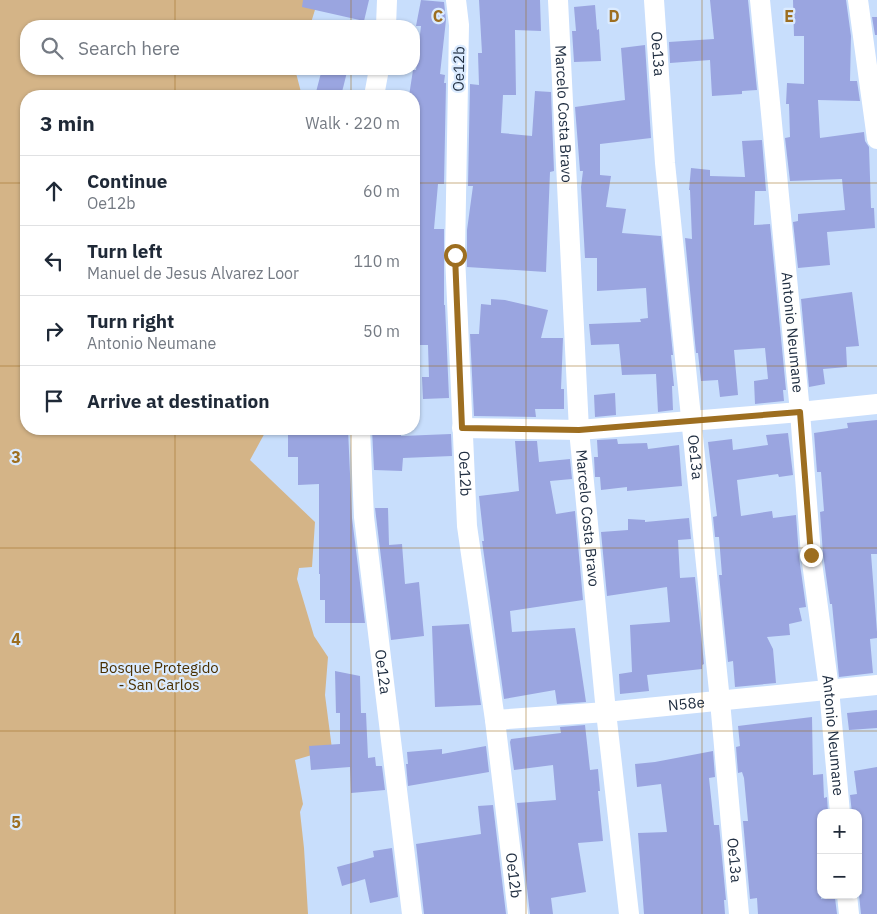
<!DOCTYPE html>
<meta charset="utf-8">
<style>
body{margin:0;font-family:"IBM Plex Sans",sans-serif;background:#f6f6f7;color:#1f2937}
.controls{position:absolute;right:15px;bottom:15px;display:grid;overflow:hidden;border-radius:10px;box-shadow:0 1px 4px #0004}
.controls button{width:45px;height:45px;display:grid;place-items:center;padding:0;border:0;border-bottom:1px solid #e0e1e3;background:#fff;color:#1f2937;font:25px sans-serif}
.stop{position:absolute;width:15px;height:15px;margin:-11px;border:4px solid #9d6e20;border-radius:50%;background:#fff}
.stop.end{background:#9d6e20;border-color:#fff;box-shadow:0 1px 5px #0008}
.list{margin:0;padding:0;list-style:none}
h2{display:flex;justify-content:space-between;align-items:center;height:65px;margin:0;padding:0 20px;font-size:21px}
h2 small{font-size:16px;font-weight:400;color:#747a83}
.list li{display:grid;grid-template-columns:32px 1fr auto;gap:15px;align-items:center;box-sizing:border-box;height:70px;padding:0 20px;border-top:1px solid #e0e1e3}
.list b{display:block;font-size:19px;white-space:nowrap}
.list p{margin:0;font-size:16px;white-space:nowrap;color:#747a83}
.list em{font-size:16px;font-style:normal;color:#747a83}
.icon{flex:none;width:28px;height:28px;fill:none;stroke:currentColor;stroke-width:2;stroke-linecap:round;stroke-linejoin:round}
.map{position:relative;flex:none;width:877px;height:914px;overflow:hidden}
.search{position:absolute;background:#fff;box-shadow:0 1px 4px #0004;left:20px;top:20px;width:400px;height:55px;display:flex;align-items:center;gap:12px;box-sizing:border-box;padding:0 18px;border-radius:20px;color:#747a83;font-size:19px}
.panel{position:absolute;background:#fff;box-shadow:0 1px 4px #0004;left:20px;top:90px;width:400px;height:345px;border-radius:20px}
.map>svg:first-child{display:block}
.green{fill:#d4b487}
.building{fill:#9aa5e0}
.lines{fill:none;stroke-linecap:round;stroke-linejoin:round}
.minor{stroke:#fff;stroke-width:20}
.route{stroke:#9d6e20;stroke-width:6}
.grid{fill:none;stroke:#9d6e20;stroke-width:1;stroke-opacity:0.55}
.labels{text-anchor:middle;stroke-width:4.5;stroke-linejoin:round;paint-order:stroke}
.street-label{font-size:15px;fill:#212f42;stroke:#dbebff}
.park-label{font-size:15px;fill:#492f00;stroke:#dbebff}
.grid-label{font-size:16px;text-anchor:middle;font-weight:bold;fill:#9d6e20;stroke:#dbebff;stroke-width:4.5;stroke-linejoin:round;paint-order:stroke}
</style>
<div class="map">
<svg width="877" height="914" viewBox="0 0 877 914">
<rect width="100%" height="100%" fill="#c8defc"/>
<path class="green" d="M0,0H318L310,26H26V69H297L296,73L302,96H26V429H267L250,460L315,522L312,567L299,568L297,579L314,636L328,657L325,695L332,749L295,760L303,804L300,812L304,848L308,914H0Z"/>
<path class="building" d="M303,0H369L364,21L302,7Z
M421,0L444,2L446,20L440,74L445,75L444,83H446L444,184H438L434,229H444V305H445L449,398L423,399L422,377H429L428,345H414V305H416L417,266H414V96H409L413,70H416L421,26H416Z
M479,0H540L541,31L515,30L516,95H503L501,133L532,136L535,91L551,92L554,171L550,172L546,272L467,267V230L473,186H468L470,84L479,85L478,53H482Z
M710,0H748L757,90L742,91V94L712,96L710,60L670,63L669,42L714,39Z
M793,0H846L851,36L850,81H857L860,101L818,100L820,138L864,132L865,141L869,147L871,208H874L875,228L827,232L830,265L798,268L793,222L798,221V214L845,210L842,179L790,181L785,138L790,137L789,104H786L787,83L804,84V36H794Z
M595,5L597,30L599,29L601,61L574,62L572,31H576L574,7Z
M872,17H877V35H875Z
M645,45L651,138L600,144V175L611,176L606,207L626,209L622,233L661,236L673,355H671L674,386H672L673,410L658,412L656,374L622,375L619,344L591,345L589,324L641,322L640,319L648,318L646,288L597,291V258H585L581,187L583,171H580L575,107L625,100L621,48Z
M322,69H335L347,72L341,96H315Z
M762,140L766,191H755L754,225L770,224L786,390H783L784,401L755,404L754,381L768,379L765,348L734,350L738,395L720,397L718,380L701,381L698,353H696L685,238L692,239L690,190H689L691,168L710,170V176L745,177L742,141Z
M852,292L859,346L846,347L847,367L823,369L825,384L809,387L801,299Z
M491,299L505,300L548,310L541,338H563L561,389H564V409H535L536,417L474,416L470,334H479L481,304L491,305Z
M615,393L616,415L595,417L594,395Z
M877,420V554H871L877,632V638L870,639L873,673L839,677L832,604H830L823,554L820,512L824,511L821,472H817L814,433L848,428L847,423Z
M288,429H348L352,518L365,623H325V600H320V574H319V484L298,485V457H288Z
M372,429H401V436L451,434L452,456L403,458L402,471L374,470Z
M788,433L793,475L779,477L778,474L737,480L741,516L772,511L773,518L796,515L799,557L806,607L799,608L802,621L789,624L790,635L767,637L773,649L776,683L735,687L733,661L728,662L719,575H722L719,537H715L713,517L717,516L708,442L732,439L733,450L768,445L766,435Z
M617,439L618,444L647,443L648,449L679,445L682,486L627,491V487L601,490L600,477H595L594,457H598L597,440Z
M515,441H537L539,462L570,459L572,479L550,481L556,514L575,511L583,600L510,611L512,632L575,628L586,702L557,704L555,690L504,699L482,541H484L479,496L519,491Z
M375,508H388L389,545L402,544L405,584L419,582L424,636L391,640Z
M689,518L691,539L678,540L680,578L695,577L704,664L702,665V669L647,675L649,691L620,694L619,674L632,672L630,625L670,622L667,587L607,596L601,532L628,530V519L645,520V522Z
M469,624L481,705L435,707L432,626Z
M335,671L360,676L361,713H366L368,758L375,757L376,766H382L385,790L351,793L350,767L311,770L309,746L340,744V713H336Z
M877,710V728L849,730L847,713Z
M812,717L813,775L823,774L824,798L827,797L828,813H821V899L835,898L837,914H758L757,898L750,899L743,821H748L744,778L742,772L738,773L736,747L740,746L738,726Z
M585,725L590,770L598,769L600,791H598L603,841L578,843L586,892L551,898L553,914H530L517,803L556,800L553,765L514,770L510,742L511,739L561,733L560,727Z
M486,746L489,772L408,786L406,764H408L407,752L442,749V754Z
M713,751L715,777L709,778L714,825H719L726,900H724L725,914H644L638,833L667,832L661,784L637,787L635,764L655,762Z
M877,767V914H861L859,895L862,894L858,813H852L850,795L857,794L854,771Z
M493,805L506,914H424L416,844L481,834L478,806Z
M392,848L398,897L370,903L365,879L342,886L337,867L374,857L373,851Z"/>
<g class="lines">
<g class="minor">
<path id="s1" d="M456,0L459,25L455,255L467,526L495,720L518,914"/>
<path id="s2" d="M558,0L579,430L606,712L629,914"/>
<path id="s3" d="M654,0L665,163L720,701L739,914"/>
<path id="s4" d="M760,0L800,412L811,555L829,689L840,813"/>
<path d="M858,0L877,139"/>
<path d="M386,26L387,0"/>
<path d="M374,96L379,69"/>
<path d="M462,428L579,430L800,412L877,404"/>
<path id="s5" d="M360,429L364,517L412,914"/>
<path id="s6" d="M495,720L606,712L877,685"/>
<path d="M847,895L849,914"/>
</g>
</g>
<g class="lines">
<path class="route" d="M455,255L462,428L579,430L800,412L811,555"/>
</g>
<path class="grid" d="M175,0V26M351,0V26M526,0V914M702,0V914M175,69V96M351,69V96M0,183H26M414,183H877M0,366H26M414,366H877M175,429V914M351,429V914M0,548H877M0,731H877"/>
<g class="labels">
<g class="street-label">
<text dy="5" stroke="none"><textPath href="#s3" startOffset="54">Oe13a</textPath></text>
<text transform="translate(459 69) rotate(-89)" y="5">Oe12b</text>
<text dy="5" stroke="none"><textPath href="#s2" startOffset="114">Marcelo Costa Bravo</textPath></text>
<text dy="5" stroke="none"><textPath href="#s4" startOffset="334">Antonio Neumane</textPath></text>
<text dy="5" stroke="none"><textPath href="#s3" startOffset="459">Oe13a</textPath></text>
<text dy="5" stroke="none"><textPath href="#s1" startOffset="474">Oe12b</textPath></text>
<text dy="5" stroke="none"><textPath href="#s2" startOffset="519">Marcelo Costa Bravo</textPath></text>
<text dy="5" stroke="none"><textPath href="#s5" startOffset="244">Oe12a</textPath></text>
<text dy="5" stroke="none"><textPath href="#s6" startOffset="192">N58e</textPath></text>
<text dy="5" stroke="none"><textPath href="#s4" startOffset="739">Antonio Neumane</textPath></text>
<text dy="5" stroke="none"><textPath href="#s3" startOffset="864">Oe13a</textPath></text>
<text dy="5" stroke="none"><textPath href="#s1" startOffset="879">Oe12b</textPath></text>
</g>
<g class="park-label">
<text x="159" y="673">Bosque Protegido<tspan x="159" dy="17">- San Carlos</tspan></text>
</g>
</g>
<g class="grid-label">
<text x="438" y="22">C</text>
<text x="614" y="22">D</text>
<text x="789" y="22">E</text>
<text x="16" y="463">3</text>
<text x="16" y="645">4</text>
<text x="16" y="828">5</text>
</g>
</svg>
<div class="controls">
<button>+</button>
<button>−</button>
</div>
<div class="stop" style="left:455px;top:255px"></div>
<div class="stop end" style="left:811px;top:555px"></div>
<div class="search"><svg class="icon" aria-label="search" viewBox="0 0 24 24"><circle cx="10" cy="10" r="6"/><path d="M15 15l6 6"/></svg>Search here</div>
<section class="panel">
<h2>3 min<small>Walk · 220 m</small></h2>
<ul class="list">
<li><svg class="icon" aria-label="ahead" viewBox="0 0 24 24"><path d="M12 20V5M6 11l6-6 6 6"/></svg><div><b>Continue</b><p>Oe12b</p></div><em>60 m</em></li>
<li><svg class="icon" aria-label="left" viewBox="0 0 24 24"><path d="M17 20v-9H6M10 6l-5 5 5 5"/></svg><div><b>Turn left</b><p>Manuel de Jesus Alvarez Loor</p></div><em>110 m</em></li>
<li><svg class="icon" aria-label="right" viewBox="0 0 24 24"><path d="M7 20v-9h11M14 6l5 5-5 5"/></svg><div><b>Turn right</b><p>Antonio Neumane</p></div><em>50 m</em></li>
<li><svg class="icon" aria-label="arrive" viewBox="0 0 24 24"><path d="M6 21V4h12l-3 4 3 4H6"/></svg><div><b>Arrive at destination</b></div></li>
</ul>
</section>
</div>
